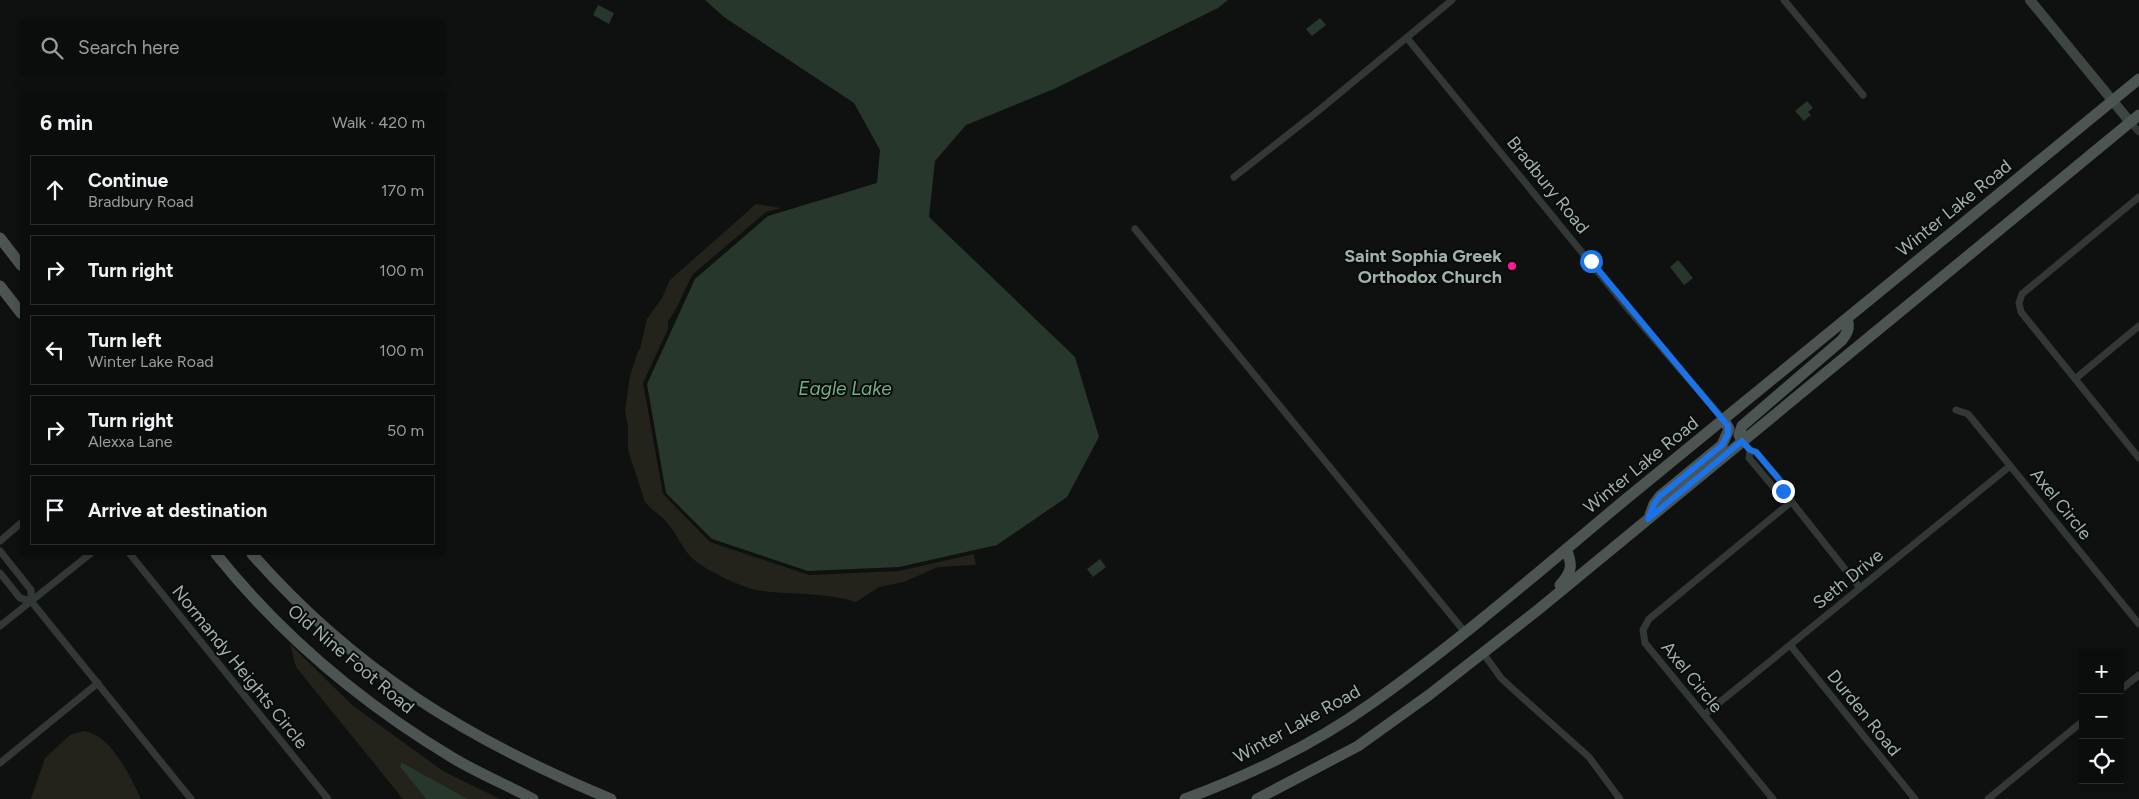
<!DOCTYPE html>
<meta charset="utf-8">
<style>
body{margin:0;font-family:Figtree,sans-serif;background:#191b1a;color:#f1f3f6}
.controls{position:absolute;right:15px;bottom:15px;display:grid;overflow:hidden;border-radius:0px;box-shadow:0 2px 12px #0003}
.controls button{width:45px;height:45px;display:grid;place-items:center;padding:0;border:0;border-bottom:1px solid #2b2d2d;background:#0b0d0c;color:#f1f3f6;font:25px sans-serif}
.stop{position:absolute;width:15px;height:15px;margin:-11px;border:4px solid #1a73e8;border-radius:50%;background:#fff}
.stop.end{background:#1a73e8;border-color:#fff;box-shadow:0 1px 5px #0008}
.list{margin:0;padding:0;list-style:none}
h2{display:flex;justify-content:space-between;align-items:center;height:65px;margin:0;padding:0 20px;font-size:21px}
h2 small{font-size:16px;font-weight:400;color:#9a9c9d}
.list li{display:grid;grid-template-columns:32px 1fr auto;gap:15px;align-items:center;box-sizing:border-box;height:70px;margin:0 10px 10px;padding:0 10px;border:1px solid #2b2d2d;border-radius:0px}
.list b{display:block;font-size:19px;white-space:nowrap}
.list p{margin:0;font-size:16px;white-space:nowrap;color:#9a9c9d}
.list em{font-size:16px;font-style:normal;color:#9a9c9d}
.icon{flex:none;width:28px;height:28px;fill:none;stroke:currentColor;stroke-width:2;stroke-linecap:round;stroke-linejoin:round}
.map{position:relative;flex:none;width:2139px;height:799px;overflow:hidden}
.search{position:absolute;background:#0b0d0c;box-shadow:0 2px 12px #0003;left:20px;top:20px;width:425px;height:55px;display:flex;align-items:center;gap:12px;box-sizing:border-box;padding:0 18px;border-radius:0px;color:#9a9c9d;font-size:19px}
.panel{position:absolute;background:#0b0d0c;box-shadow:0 2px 12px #0003;left:20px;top:90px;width:425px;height:465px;border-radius:0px}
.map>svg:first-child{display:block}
.green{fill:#23231b}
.water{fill:#27372b}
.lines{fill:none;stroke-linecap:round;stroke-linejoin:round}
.street{stroke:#323836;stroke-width:7}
.secondary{stroke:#3e4642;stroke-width:10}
.primary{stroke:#4c5551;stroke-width:11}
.route{stroke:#1a73e8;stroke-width:6}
.poi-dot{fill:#fe1993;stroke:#0a0b0b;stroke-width:2}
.labels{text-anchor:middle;stroke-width:4;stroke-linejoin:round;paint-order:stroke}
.street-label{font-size:18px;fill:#9fb3a9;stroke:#0a0b0b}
.poi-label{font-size:18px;font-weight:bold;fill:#9fb3a9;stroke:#0a0b0b;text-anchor:end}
.water-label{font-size:19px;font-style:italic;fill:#72b183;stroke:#0a0b0b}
</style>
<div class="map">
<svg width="2139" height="799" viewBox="0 0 2139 799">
<rect width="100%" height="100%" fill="#0f1110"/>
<path class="green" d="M756,204L781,208L766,212L692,275L676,309L668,321V329L643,383L663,494L710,542L809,575L899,571L974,554L976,565L938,567L904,582L879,587L856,602C824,592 794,595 762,591C744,589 702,569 690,556C682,547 677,535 669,525C662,515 652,511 645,502L628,450V427L625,411L630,376L638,351L640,349L647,319L662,298L670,280Z
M290,644L352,705L443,771L500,799H468L401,762L400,767L426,799H403L296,667Z
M83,731C111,734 130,776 141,799H31L45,758L70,735Z"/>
<path class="water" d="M705,0H1228L1218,8L1054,89L966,125L935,161L929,217L1075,357L1099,437L1067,497L997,545L899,567L808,571L712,539L666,493L647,384L695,279L768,216L877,183L880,150L854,103L724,17Z
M598,5L614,13L609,24L593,15Z
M1320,18L1326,25L1312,36L1306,29Z
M1807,101L1813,108L1808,112L1811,115L1804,121L1795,111Z
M1678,260L1693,278L1684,285L1670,267Z
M1100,559L1106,567L1093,577L1087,569Z
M401,762L468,799H426L400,767Z"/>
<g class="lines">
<path class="street" d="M1784,0L1863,95
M1407,38L1629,310L1724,420
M2130,122L2139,132
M1234,177L1318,111L1452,0
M2139,197L2022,294L2019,303L2021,312L2139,458
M1135,229L1464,631
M2075,379L2139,326
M1956,410L1968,414L2139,624
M1742,441L1750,450L1756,452L1783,484V491
M1750,450L1749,458L1776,490L1783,491L1860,588
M0,541L21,523
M0,551L31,590V601L191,799
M130,554L328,799
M0,573L20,598L31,601
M0,626L90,554
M1790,645L1915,799
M1483,653L1501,678L1515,691L1589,757L1620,799
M2120,690L2139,675
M1704,715L2010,466
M0,763L98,683
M1773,799L1645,643L1643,630L1649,619L1791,502
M1988,799L2083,721"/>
<path class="secondary" d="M2030,0L2130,122"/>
<path class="primary" d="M0,238L21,265
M0,286L21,313
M1742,441L1739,435L1742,426L1842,340C1848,332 1850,328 1847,318
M1650,515L1654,504L1660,496L1722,445L1729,429L1724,420
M216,554C281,635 363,704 453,758C478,773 507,785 533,799
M252,554C355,671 468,740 611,799
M1560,585C1572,572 1573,565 1566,549
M1185,799C1250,775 1316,743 1372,703C1461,640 1543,568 1626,499C1797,360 1968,219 2139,79
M1257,799L1358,746L1429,695L1539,609L2139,115"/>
</g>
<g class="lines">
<path class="route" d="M1591,261L1728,426V434L1722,445L1660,496L1654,504L1648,519L1742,441L1750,450L1756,452L1783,484V491"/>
</g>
<circle class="poi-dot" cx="1512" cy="266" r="5"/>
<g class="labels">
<g class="street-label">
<text transform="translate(1548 185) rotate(51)" y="6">Bradbury Road</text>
<text transform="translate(1954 208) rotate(-39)" y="6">Winter Lake Road</text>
<text transform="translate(1641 465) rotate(-39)" y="6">Winter Lake Road</text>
<text transform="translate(2061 504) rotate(51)" y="6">Axel Circle</text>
<text transform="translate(1848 579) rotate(-39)" y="6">Seth Drive</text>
<text transform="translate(351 659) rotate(40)" y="6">Old Nine Foot Road</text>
<text transform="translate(240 667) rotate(51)" y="6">Normandy Heights Circle</text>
<text transform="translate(1692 677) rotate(51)" y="6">Axel Circle</text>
<text transform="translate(1864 713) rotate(51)" y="6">Durden Road</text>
<text transform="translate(1297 724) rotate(-29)" y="6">Winter Lake Road</text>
</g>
<g class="poi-label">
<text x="1502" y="262">Saint Sophia Greek<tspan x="1502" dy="21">Orthodox Church</tspan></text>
</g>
<g class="water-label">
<text x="845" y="395">Eagle Lake</text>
</g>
</g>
</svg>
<div class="controls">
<button>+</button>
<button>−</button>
<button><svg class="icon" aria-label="locate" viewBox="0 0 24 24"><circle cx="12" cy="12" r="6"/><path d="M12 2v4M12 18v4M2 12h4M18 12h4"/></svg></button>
</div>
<div class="stop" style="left:1591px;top:261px"></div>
<div class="stop end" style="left:1783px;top:491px"></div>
<div class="search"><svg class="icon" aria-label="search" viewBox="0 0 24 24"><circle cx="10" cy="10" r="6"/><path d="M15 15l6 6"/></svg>Search here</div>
<section class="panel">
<h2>6 min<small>Walk · 420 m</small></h2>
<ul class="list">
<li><svg class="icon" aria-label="ahead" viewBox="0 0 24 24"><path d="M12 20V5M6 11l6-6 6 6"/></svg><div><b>Continue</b><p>Bradbury Road</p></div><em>170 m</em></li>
<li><svg class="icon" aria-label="right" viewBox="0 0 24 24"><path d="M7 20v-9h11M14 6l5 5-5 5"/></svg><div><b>Turn right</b></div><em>100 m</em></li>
<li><svg class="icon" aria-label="left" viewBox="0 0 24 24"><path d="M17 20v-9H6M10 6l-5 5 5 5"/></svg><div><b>Turn left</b><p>Winter Lake Road</p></div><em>100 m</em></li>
<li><svg class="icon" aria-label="right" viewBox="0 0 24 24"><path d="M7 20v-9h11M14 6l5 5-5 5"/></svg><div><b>Turn right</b><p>Alexxa Lane</p></div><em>50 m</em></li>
<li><svg class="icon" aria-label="arrive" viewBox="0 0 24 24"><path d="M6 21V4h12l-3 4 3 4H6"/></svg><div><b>Arrive at destination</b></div></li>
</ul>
</section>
</div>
